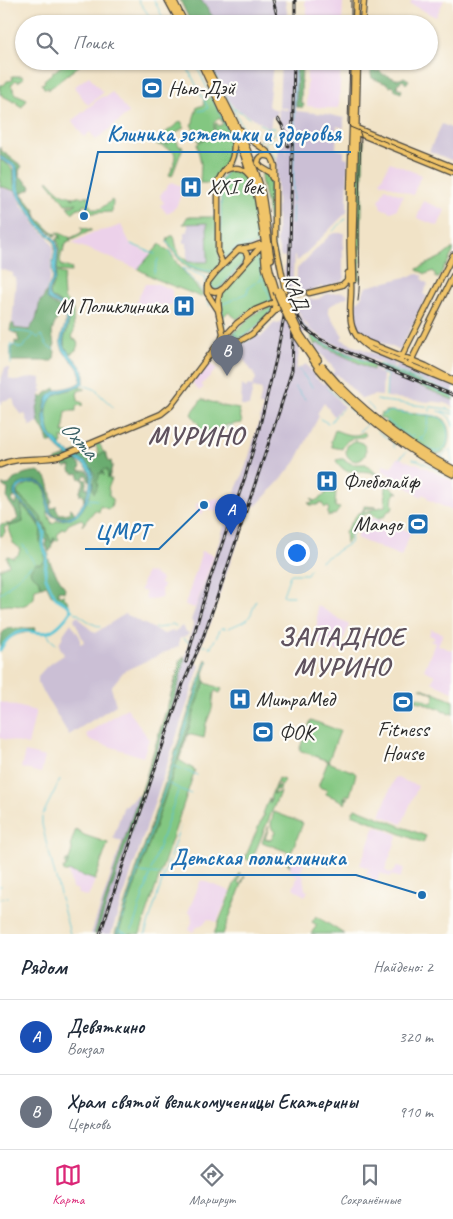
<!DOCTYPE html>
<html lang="ru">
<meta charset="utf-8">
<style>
body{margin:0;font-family:Caveat,sans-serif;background:#f6f6f7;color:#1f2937}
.you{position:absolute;left:296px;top:552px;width:18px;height:18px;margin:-12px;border:4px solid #fff;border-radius:50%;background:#1a73e8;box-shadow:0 0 0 8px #1a73e833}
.badge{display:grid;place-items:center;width:32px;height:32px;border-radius:50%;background:#db2777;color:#fff;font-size:16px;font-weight:700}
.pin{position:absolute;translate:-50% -41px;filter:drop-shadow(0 1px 2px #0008)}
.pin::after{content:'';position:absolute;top:26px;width:18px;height:15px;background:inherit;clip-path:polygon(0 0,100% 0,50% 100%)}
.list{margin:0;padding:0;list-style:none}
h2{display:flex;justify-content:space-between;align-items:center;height:65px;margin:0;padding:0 20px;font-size:21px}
h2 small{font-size:16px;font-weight:400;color:#747a83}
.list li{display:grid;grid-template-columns:32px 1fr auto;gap:15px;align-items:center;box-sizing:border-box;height:75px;padding:0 20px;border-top:1px solid #e0e1e3}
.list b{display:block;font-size:19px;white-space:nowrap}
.list p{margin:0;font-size:16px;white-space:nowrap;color:#747a83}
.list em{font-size:16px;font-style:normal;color:#747a83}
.icon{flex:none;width:28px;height:28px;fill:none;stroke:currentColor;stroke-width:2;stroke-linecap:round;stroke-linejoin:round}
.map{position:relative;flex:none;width:453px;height:934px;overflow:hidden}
.search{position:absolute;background:#fff;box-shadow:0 1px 4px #0004;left:15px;right:15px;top:15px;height:55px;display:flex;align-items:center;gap:12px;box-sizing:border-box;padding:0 18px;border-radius:28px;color:#747a83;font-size:19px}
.sheet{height:215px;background:#fff}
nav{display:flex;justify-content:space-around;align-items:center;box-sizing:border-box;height:70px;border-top:1px solid #e0e1e3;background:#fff;font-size:14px;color:#747a83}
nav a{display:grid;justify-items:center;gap:2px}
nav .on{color:#db2777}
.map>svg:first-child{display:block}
.built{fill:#ecd1ea}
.industrial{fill:#cbbfd5}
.green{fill:#83c781;stroke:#577956}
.forest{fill:#6aac6f;stroke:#4a6c4d}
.water{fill:#59c4d4;stroke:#427880}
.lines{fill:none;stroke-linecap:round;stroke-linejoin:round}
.stream{stroke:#59c4d4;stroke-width:1}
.river{stroke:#59c4d4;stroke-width:3}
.major-tunnel{stroke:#c9bea8;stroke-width:4.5;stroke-dasharray:4.5 2;stroke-linecap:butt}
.major-casing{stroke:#494742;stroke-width:7}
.highway-casing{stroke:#494742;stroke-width:8}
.major{stroke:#f0c469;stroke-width:4.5}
.highway{stroke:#f0c469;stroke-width:5.5}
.tram{stroke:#2b2b2b;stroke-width:1}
.rail-casing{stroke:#2b2b2b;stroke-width:3}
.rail{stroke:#fdfcf7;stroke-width:1;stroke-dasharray:4;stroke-linecap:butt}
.highway-bridge-casing{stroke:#494742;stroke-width:8;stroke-linecap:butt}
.highway-bridge{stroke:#f0c469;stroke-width:5.5}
.labels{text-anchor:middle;stroke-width:4.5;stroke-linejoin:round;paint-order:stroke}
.poi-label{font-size:21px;fill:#2b2b2b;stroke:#fdfcf7;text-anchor:start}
.street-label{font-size:21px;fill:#2b2b2b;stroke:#fdfcf7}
.water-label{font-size:22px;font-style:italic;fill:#3b6166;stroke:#fdfcf7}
.district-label{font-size:26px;font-weight:bold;letter-spacing:1px;fill:#5f525e;stroke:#fdfcf7}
.leader{fill:none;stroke:#1f6fb2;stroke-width:2}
.callout-dot{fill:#1f6fb2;stroke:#fdfcf7;stroke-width:2}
.callout-label{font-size:22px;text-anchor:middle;font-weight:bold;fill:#1f6fb2;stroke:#fdfcf7;stroke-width:4.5;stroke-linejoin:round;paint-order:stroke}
</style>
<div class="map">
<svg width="453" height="934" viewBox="0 0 453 934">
<rect width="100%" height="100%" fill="#fdfcf7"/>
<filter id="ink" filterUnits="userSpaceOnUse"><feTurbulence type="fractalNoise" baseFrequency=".02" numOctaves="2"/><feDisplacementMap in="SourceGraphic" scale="10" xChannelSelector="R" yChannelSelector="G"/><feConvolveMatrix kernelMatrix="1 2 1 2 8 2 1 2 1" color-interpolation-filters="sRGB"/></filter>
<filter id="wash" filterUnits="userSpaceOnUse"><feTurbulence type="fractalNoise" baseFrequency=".0096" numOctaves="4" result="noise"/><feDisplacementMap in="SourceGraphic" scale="20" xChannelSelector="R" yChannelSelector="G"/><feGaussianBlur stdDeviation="1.12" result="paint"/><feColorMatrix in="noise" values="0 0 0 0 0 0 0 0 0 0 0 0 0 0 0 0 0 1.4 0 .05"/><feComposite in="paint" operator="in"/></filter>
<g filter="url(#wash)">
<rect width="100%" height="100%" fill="#f1e3c7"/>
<path class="built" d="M305,0H343L342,24H307V8L305,5Z
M412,0H444L436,17L410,4Z
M307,61H341L339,108H325L307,106Z
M89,76L103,93L88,105L74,87Z
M112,92L129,113L96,140L90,132L84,137L72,121L101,97L107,96Z
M390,162L421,175L413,195L380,182Z
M171,182L181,186L179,192L181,195L176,207L167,214L160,205L164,203L160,197L161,196L160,195Z
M385,188L403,196L397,209L391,212L381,208L379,201Z
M423,201L445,210L438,226L417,218Z
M121,225L131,245L151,254L138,269L101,254L72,243L94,232L110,229Z
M145,284H158L172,290V305H153L149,308V313L146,310L140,314L136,303Z
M208,362L217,369L201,385L204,387L199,391L192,382Z
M398,457L414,464L416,463L453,481V511L427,499L428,497L423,494L421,497L382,470L384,464L391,467Z
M220,498L223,504L222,508L224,509L222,514L209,509L204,510L202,515L196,513L197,508L196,504L213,499Z
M374,518L411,532L401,556L356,538L363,524L368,520Z
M201,551L214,555L195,608L185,605L201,554L200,553Z
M146,572L154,574L161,579L160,584L163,585V588L161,589L162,598L146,600L145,591H141V588Z
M317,605L349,625L339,652L311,641L317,625Z
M431,629L443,634L438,645L453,651V692L436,685V684L432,682L435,675L424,670L435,643L430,641L431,640H433L434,637L429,635Z
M0,702L36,711L28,745L0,738Z
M127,708L146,735V737H147L149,739L143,757L90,740L86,734Z
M25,752L45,757L41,773L21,768Z
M395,777L418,786L402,824L380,815Z
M375,826L398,835L385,870L389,873L390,872L393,873L394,871H395L397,866L404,868L400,878L391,875L390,877L380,873L377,880L375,882L369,879L371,875L368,874L365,881H364L368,870L367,869H371L360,865Z
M287,852L304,859L303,866L300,873L303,875L305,890L308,891L305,896L293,888L298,876L291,872L292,871L285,859Z
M68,871L95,880L88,897L77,893L78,891L76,889L72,888Z
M201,880L230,891L217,922L208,919L205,923L197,927L194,931L192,932L189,930L192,922L191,913H188V912Z"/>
<path class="industrial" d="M201,0H285L287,12L288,24H218Z
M209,61H275V65H273L268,106L277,111L276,116L275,117H272L270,128L234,107L228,98Z
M281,61H297L296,111L326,114L344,118V128L337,126L336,149L344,151V157L348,158L347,212L300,259L297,261L294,255L292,295L295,308L306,326L318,337L335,346L377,363L376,365L328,345L315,338L309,332L303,331L296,370L306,364L315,376L316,379H317L324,384L333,373L335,370L315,346L317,343L383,375L382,396L373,395L362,399L337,374L327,383V387L344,407L339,410L334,416L324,403L317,414L319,416L296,461L284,476L256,506L249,504L247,513L248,514L235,551H234L210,623L195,661L196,663L200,665L111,934H91L122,842L113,838L124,805H127L129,802L138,795L143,796L177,691L193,624L191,620L215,555L236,490V489L242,476L248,460L263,408L262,406H259L262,390L253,388L249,406H241L242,385L246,388L248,385L252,386L256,379L254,374L244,360L242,362L235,356L236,354L233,352H230L225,346L228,343L235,345H241L249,341L257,334L261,337L267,331L274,323L278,324L283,318L287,294V285L284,272L286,257H281L277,242V158H278L279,133L282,132L286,145L287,158V146L286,136L278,120L279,109L287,110L288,108H279Z
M442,124L453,129V161L429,151Z
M0,187L16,192L22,206L30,215L36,226L48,237L53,247L50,279L42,300H40L36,320L29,330L14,328V324H12L16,278L13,277V273L0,269Z
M188,223H207L208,262H187V243H184V232H188Z
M334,233H344L343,249L342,250V251L343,252V271L345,277L343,281L323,288L321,286L319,288L303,293L300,294L298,292H296L297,269L330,235Z
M418,274L423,276L422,278L423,280L428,284L423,294L427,296L400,350L366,337L360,333L355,324L356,301H359L366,287Z
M343,292L344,294L347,293L348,296L328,307L329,314L343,336L341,339L356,347H358L395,362L393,368L327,341L318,335L310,329L299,313L296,306L299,302L303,300L318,299L327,294Z
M397,363L453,386V393L394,369Z
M375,367L453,400V407L445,403L430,401L429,402L387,397V375L374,370Z
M5,368H9V379L17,381L33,377L41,378V385L43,386L41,387V390H43L42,392H41L37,408L39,423L30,426L25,414L22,415L15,406L13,398L2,401V403L0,404V382Z
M125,614L164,634L173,631L174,632L182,626L186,632H188L189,634L179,639V646L124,671L111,687L116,705L69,735L38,683V676L47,666L64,655L59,645L64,633L71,623L80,637V644L84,642L74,619L76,616L79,617L85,625L95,633Z"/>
<path class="green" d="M67,61H85L48,90L49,88H44L42,84L45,82L44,80Z
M12,76H22L24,78L18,82L16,80L11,85L16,94L27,99L22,107L17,104L16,101L14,102L3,96L2,94L0,95V85H4L7,81L13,80Z
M212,96C219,112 231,128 232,146C233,162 222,165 219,177C216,186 217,203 216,212L215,214V183H200L201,164L197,144L213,135L215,133V124L217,123L218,126L223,124L220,118C210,123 216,125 213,132C212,136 203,140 199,142L191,124L193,123C193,117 196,113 197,107L204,105L203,101Z
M181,121L184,127L174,135L179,146L183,147L172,176L169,175L172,169H171C175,163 173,168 174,162C177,150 173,151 161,146L164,144L169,145L165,143L173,136L164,143L158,140L157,141L163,143L160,146L153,142Z
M358,135L360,136L359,148L362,146L363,140H364L360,275L358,276H360V279L355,281Z
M0,160C17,168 12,174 15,191L3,187H0Z
M234,169C240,170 245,171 248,176C255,188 261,225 261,239L258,238L260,243L227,257H223L220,252L221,180L226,172Z
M267,172L272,178V224L270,231L267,208L261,178L262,174Z
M48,180C57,190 59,194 73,197L71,198L74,199L73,197L81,196L82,198L84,196H89V199L90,200L88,203L93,209H100L112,200L113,202L112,212L91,213L90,211H87L90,209L86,205H82L83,207L78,208L72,213L67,206H73L77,203L73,204H65L58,194V193L56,192L47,181Z
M217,215L220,265L215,271L210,273L189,268L182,263L171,249L167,242L168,238L171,236H174C177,245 176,257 187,260V262H208L207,223L183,224L188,216L189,217H215Z
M81,227L92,230L76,238L69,239L71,240V242L67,241V244L65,245L63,250L64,252H62C60,258 60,261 61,266H64L72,269L71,272L57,271C57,260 62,250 57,239L59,237L61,239L57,232L71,238L81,233L83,229Z
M160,244L166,250L170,251L176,262L203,295L201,297L158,280L138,269Z
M453,248V252L446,266L445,265L439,278H436L435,274L433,271L426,274L417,270V269L443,256Z
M260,249V252L259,254L262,253L274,302L272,311L251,332L240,339H236L233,335L234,331C241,328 242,325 247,320C254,313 264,309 273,306L272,302L266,304L248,312L237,319L228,312L223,317L221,300L222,294Z
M238,251L246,253L245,261L220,289L214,291L209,286L210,280Z
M56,272L65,274L63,282L64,298L71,305L73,311L74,332L72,334L73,339L76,340L78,344L76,350L70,354C58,340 68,335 69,321C69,317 68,312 67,308L55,299L51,298C49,289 53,287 55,280C56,277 56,274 56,272Z
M309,332L324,343L376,365L374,366L373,370L317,343L315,346Z
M378,365L453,396V400L376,367Z
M81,386L85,389L78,391L77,396L78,397V401L83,403V405L76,406V411H66L63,433L68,432V434H70V438H61L62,443L60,445C57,441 52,438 50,433C44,421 44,399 58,393C66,390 74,390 81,386Z
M202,399L223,406L239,409L242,423L227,425L216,430L213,428H211L216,432L215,435L202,440L200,437L201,433L209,429L199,431L196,433L195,429L199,425L191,414Z
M386,411H391L440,417C443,419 445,419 446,422C451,431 451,455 436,454C423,452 396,430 385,423L386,420L382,419L379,417L381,414Z
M335,430C345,434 354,438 364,432L366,435L363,437C353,438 346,438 342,449L332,447L331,441Z
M346 451a10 10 0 1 1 20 0a10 10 0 1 1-20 0Z
M99,442L103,452H105L109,462L111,461L112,466L109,479H112L108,488L109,491V496L113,499L111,508L108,509L100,506L99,512L95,510L82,526L84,521L81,519L69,524L65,529L62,528L57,536L59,539L56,541L55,538L52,543C48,538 48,533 46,527C44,522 41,522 40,516L25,500L18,495L17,492C26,484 32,479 44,487L47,494L48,514L52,524L56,521L68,519V518C70,518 73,517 76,516C85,510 93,489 92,479C91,471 87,466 91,459L97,456V454L99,453L95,444Z
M341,459H343L352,464H366L379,476L370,472L356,471L354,472V471H347V472L345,470L343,469V468L338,465L336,460Z
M386,485L399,493L394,492L395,494L393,496L392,504L393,505L392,510L388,511L384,517H380L379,519L376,518L371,513C361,514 353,522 350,532C349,537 350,539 346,543L345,532L358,513L363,512L362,511L364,508V506L377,507L364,509V512L385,506Z
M326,488L330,489L333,494L331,489H336L335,507L340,508L335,515L332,514V516H328V511L329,510L327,506L325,508L321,502L317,505H310L308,503L309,502L310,504L312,501L314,502L311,498L315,501L326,494L324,490Z
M21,503L32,516L41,529L40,541L41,545L45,553V562L40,564L38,579L42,587L35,589L34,598L29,603L22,606L9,605L0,606V569L9,565L7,557L8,556L13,558L18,555L20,550L17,546L13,543L12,537L8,526L4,527L5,532L2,536H0V525L7,524L10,526L23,522Z
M205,681L206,683L222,689L220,693L217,692L216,690L214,693L212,709L206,724L204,738L188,734L179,760L195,770L140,934H118Z
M420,688H422L429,691V692L431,693L432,692L453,701V715L451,713L449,714L447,713V711L445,710L444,712L443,710L437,708V709L432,706H430L425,704V703L416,701V698L418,697L432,703L435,695Z
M311,720L340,731L328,762L354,772L356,774L350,795L348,796L347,794L344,797H348V799L343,798L347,800L345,801L346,802L345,804L342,801L326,794L327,790L319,787V784L328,761L299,750Z
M278,778L284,780L282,786L278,783H276V789L278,785L281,787L280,790H275L273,794L280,792L251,862L245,858L263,816H264L265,815L263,814L269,798L270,804L271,798H270Z
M355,808L426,836L423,843L352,814Z
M274,812L303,823L291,853H289L290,856L291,854L293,857L295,855L296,856L293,860H291V862H289L290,866C287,864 285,859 286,856L288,858L289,857L287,854L288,852L262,842L269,826L265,839L271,840L275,832C268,826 272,820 274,812Z
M76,829L84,835L108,843L95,880L68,871V872H64L63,868H66L65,864L66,861H68L67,866L72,850L71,843Z
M240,873L241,874L238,883L241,884L244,876H245L223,934H214L235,882H236Z
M316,916L344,934H311L317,925L312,922Z"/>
<path class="forest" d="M180,0H201L218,24H206L205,23L199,24L197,20L191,23Z
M297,61H302L301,102L303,103L304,106L302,108L301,107H296Z
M371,61L376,72L379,70L384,75C392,75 396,83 404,77L409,80L406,84L403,80L397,84L398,88L402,90L401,93L396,91L393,86L390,87L387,84L372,78L371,75Z
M0,147L2,151L22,166L19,171L20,176L31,186L30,189L21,193L35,210L37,217L51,231L57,235L55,236L40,224L33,212L25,202L19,189L17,167L0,156Z
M46,291C47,306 53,301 63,311L62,313L60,311C56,325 48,330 55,344L53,349L55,351L54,359L53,361H11V348L15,345V341L19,342V341L17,334L10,331L11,324H14V328L29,330L36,320L40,301L43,299Z
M55,388L57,390C38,400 43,428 52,442L51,443H48L46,435L39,423L37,408L41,396L43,397L46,393Z
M83,449V452L91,459L105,452L109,462L111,461L112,467L108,478L107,469L103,470L104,476L102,470V474L99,473V477L97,482L98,484L95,492L94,493C91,483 95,484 95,477C96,467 78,458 71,454Z
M66,456L77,461L81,467L79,469L80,471H87L90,476V481L88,479L86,474L83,478V479L87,480L85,488L87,487L88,491L84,502L83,495L81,494L80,496V491L84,483L82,478L80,479L78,473L76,474L71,472L70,470L71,466L66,467L60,463L56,465V460Z
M38,471C40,473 43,474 45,476C49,480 51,495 52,501L50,506L51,508H53L56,505V509L60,514L69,513L70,511V508L72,509L75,514C62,520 50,519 48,502C48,498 49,493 47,490C46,485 40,481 35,481C30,481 24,484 19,485L14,493L15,497L12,499L13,503L15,505L18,500L20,501L16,494L25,500L40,516L42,519L41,521C47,528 47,535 52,543L53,541V538H55V541L52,544L51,549L49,552L46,545L47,541L44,537L45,548L49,555L48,557C52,569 59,578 65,588L64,592L58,590V594L62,596L64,594V595L65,596L64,597L69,602L68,604L52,596L47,586L46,585L42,587L38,579L31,574L30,570L35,564H40L45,561V553L41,545L40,541L41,529L36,521L21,504L23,522L10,526L7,524H10L18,519L16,512L7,499L8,489L4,487L2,485H9L14,479C18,478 20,476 23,474C28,472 33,472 38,471Z
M9,628C18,629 26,628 36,628L35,631C16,634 13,634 0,648C0,640 0,631 9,628Z
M183,657L185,658L177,691L97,934H94L137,801L141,793L179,667C178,663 180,659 183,657Z
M206,659L208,662L204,673L205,681L118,934H115Z"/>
<path class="water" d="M0,156L14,164L17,167L19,189L25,202L33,212L40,224L56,240L58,249C57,258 57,269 55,279C54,284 47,291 50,296C51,299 53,299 56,301C63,305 67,310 68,318C70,328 60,337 65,347C71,358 85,365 84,379C83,397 36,379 49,429C50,435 53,437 57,441C60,444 61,447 64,449C71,455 80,458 87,463C97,471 92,489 88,499C85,505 81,514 74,517C65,521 53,520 48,511C45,504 49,495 45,488C39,478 20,484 16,492L17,497L34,514L43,529C38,522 33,514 27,508C23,504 15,500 14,494C13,489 18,485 23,483C29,481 35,480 41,483C56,490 39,522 66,517C71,516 75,515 78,510C82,505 86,500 87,494C89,487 92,478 89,471C87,465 77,461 71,458C56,449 43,435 44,416C45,410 45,403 48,397C56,386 73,390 81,381C82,362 63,359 61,344C59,333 71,322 63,310C60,304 52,303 47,299V289L53,278L52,268L55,248L53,240L38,226L18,196L15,189L14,169L12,166L0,159Z"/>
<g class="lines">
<path class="stream" d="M138,0L155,24
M154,0L166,24
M174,21L175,24
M184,61L208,108L204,110L199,111
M194,61L227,128L232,144L230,158L220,172L216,181
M208,61L244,130
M232,108L241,112L250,119
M294,108L295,61
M260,124L267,128H275
M258,142L266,136L274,134L275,131
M275,143L273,140C270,139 265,141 264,145L273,154L275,160
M236,149L243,166
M265,167H270L271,165L270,160L266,158
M234,170C238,171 242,171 245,174C254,184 255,230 256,244
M226,173L221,182V254L223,257C229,256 230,253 234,249C240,246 246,245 252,245
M343,221L346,219
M341,223L342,222
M292,224L295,110
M339,225V224
M270,230L272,224L271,179
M333,231L338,226
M271,237H273L274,249L279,268
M167,242C182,262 186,268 211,271L215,270L218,267
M131,244L155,254
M169,251L172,256
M240,251L245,253V259L218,288L213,289L211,284L212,280L237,254Z
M256,255L262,278L271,299L268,301
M183,268L206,277L205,294
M183,269C191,279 208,294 210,306
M154,273L158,259
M257,282L261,279
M214,294L216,295
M221,305L225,326
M221,305L247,293L248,288L255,283
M295,315C310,345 346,353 376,365
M218,319L220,330
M11,331C20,332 32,331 38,338L41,335C46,341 45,348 54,349
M236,332L235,333L237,338C248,336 265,319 272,309
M11,343V362
M216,343L220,336V332
M233,343C247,347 261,329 269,320
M11,346L15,345L19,348H22L33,336
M210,361L221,348
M11,364V363
M379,364L453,393
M378,366L453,397
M299,369L312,387
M381,373L387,375L386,396
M83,384L86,386L97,390C100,397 108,401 113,407
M295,387L305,399
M327,388L347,405L350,410L352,411L367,424
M377,400L382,401
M383,401L448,409L453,411
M367,403L374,410
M430,411V409
M438,411C446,413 451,417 453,426
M442,411L453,414
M337,414L342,409
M416,414C424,415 434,414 440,418C451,423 453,461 428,449V446
M382,415L390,411L413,414
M320,419L328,423
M386,420L411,438L413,435
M331,422L336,415
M359,431L364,428L368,423
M377,431L394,443L393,446L395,448
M216,432L232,426
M425,434L429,416
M419,437L425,442
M418,443L424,436
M440,457L446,453L450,449L452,463
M441,457L451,463
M400,458L406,452
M413,459L418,460L453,478
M88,499L97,500
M87,501L90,503
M23,545L35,564
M321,561L350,543L352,533L357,530L362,522L371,515
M0,594L31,566
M294,596H285L283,595L290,575L292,574H307L310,569
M71,610H73
M75,612L91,623L100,627
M155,628L166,627L172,624L176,626
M229,628L247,620L251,614L256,601
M47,632L50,639L56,644
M184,639L189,642
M203,646H206
M209,647H211L221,628H225
M174,766L197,775
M58,784L60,780
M169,784L191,794
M43,814L57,786
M42,817V824L48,850
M49,852L60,894
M151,870L179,788
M138,872L162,874
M0,886H1
M60,896L62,902
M0,899L8,897
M62,904L70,934
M132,930L150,875
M119,931L128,934
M117,934L207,661
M145,934L180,826"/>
<path class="river" d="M0,650C6,639 15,631 28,631C35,632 41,634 48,632C56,630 66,619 71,611L69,606L56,598L51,589L46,578L45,570L47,556L43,546L44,533L41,525"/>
</g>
</g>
<g filter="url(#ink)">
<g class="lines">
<path class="major-tunnel" d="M284,299L309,293"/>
<g class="major-casing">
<path id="major" d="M355,24L356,0
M362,24L364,0
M354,61C353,135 347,210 351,284C352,298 348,312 352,326C355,337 362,343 371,349L453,383
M356,128L453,167
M355,132L453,172
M271,157C264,154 259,156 258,163L261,167L271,173L273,178
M225,171C234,166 243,167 249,175
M263,244L265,268L275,302L274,309L273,311
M239,250C246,249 249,255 246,261
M220,267L222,262L218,252V182C220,175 224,171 229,165C235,155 235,145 232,134
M354,280L353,248L358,61
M208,286C210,293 217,293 222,289
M309,293L342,285L347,280L348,273
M219,310L218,300L220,292L260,247
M359,336L367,342L426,366L453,380
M222,338L223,333L218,310L207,293V287L208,282L216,272L239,249L252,247L260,244
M221,346L227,340L240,341L252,334L279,307L286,297L285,289L275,240V166C271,147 251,145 241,130
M401,358L453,255
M411,361L453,276
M0,465C21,455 40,462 61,456L161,414L171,406L217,345L237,323L255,310L272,303"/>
</g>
<g class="highway-casing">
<path id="highway" d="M168,0L181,24
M173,0L185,24
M200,61L244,155L257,195L266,251L270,271L276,291
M205,64C226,105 251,149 262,195C266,216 267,238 271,259
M300,334L318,360
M297,336L319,369
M337,383C371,417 409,447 453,469
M334,386C370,422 407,451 453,474"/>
</g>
<use href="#major" class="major"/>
<use href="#highway" class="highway"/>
<path class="tram" d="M351,24V0
M350,61L348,122L350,127L453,170
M358,301C361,277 359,253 359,228C359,197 360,167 361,136L359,130"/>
<g class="rail-casing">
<path id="rail" d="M273,0L279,24
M295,24V0
M278,119C284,127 287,136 288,146
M293,305L299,318L305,328L318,338L347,352L453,395
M186,662L208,585L246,474L259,429L276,359L286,306
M100,934L183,684L201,643L221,586L279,412L292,370L293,340L289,296L294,61"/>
</g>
<use href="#rail" class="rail"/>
<g class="highway-bridge-casing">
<path id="highway-bridge" d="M280,290L300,334
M276,291L287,316L297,336
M322,366L337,383
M319,369L334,386"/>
</g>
<use href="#highway-bridge" class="highway-bridge"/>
</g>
</g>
<defs>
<g id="stadium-square" transform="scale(1.125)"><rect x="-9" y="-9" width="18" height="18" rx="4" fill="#1f6fb2" stroke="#fdfcf7"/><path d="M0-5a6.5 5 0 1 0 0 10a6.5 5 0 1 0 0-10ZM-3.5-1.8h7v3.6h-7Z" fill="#fff"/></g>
<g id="hospital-square" transform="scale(1.125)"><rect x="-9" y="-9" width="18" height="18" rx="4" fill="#1f6fb2" stroke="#fdfcf7"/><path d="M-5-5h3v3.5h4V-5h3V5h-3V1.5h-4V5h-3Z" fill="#fff"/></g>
</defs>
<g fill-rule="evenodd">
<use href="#stadium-square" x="152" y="88"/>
<use href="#hospital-square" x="191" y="187"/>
<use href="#hospital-square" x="184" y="306"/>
<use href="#hospital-square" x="327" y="481"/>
<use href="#stadium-square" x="418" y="524"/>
<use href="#hospital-square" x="240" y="699"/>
<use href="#stadium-square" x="403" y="702"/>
<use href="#stadium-square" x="263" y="732"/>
</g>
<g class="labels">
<g class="poi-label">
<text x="168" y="95">Нью-Дэй</text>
<text x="207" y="194">XXI век</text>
<text x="168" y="313" text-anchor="end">М Поликлиника</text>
<text x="343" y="488">Флеболайф</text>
<text x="402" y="531" text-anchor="end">Mango</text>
<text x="256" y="706">МитраМед</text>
<text x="403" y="736" text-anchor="middle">Fitness<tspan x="403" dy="24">House</tspan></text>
<text x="279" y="739">ФОК</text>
</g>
<g class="street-label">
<text transform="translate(296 292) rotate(69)" y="7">КАД</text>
</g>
<g class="water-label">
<text transform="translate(80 439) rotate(47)" y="8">Охта</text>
</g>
<g class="district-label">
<text x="196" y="444">МУРИНО</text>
<text x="342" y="645">ЗАПАДНОЕ<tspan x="342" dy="30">МУРИНО</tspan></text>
</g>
</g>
<path class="leader" d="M84 216L98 152H351M204 505L159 549H85M422 895L356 875H160"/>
<g class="callout-dot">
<circle cx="84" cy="216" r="5"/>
<circle cx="204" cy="505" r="5"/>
<circle cx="422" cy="895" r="5"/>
</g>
<g class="callout-label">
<text x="224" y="141">Клиника эстетики и здоровья</text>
<text x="122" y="539">ЦМРТ</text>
<text x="258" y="865">Детская поликлиника</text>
</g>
</svg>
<div class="you"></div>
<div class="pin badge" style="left:231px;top:535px;background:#1a4fb4">A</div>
<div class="pin badge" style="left:227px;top:376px;background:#6b7280">B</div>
<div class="search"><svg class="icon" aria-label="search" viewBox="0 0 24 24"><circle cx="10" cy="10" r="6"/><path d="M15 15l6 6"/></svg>Поиск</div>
</div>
<section class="sheet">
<h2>Рядом<small>Найдено: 2</small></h2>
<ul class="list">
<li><span class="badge" style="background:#1a4fb4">A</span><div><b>Девяткино</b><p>Вокзал</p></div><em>320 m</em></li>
<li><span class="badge" style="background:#6b7280">B</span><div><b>Храм святой великомученицы Екатерины</b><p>Церковь</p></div><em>910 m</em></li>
</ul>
</section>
<nav>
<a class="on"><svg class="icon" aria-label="map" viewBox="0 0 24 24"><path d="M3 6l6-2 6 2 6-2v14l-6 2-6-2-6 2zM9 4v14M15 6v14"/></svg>Карта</a>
<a><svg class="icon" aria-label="directions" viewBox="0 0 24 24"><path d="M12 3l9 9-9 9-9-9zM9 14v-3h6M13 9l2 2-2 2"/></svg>Маршрут</a>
<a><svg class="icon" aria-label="saved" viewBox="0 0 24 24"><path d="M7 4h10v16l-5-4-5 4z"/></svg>Сохранённые</a>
</nav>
